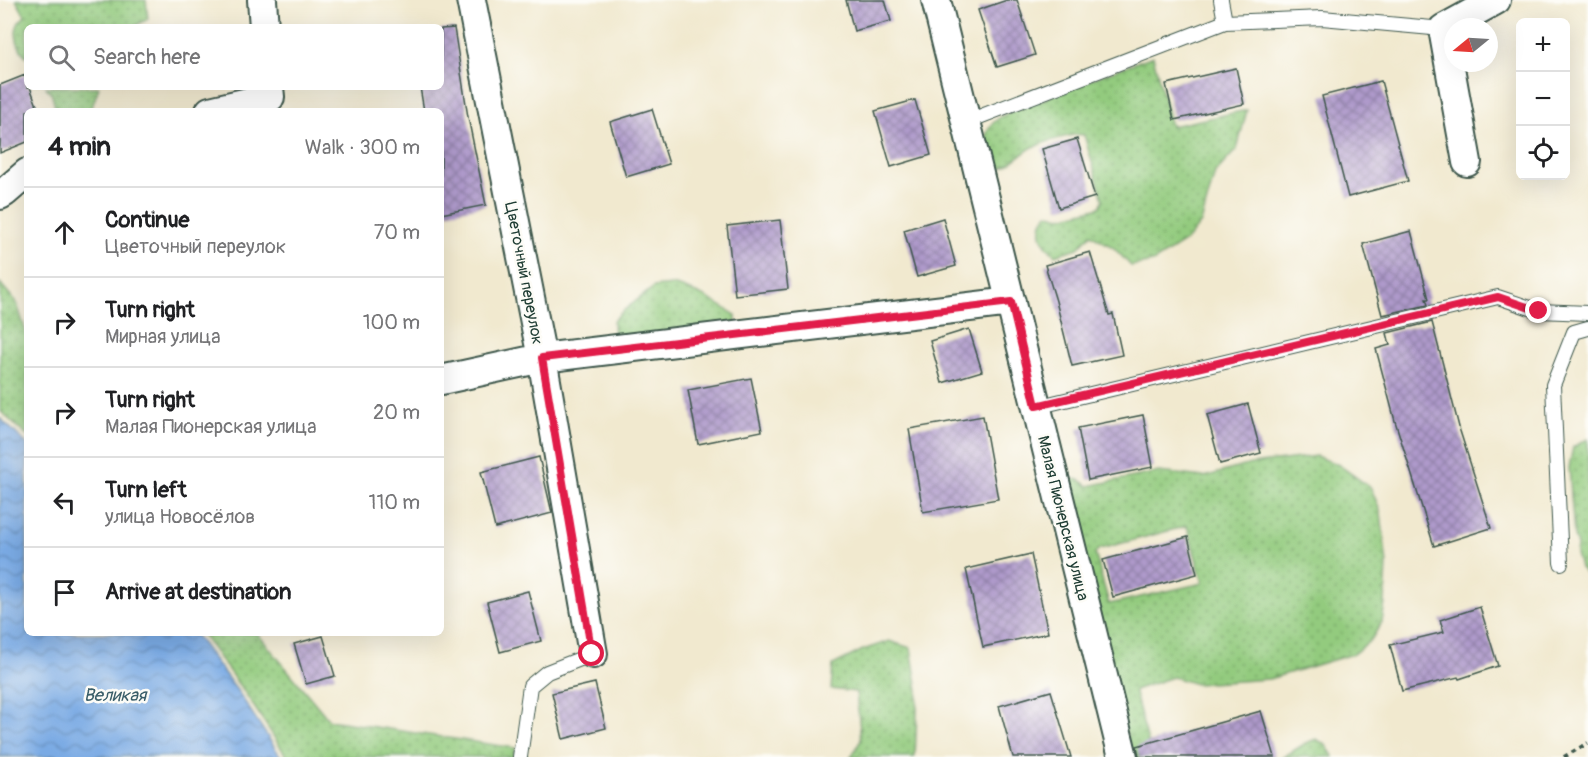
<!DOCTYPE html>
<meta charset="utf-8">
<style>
body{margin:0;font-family:Pangolin,sans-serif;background:#f6f6f6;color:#202124}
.controls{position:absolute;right:18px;top:18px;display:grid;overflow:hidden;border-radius:9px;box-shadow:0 6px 24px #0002}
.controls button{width:54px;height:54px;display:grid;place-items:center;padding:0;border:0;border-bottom:2px solid #e0e0e0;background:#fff;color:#202124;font:30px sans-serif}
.compass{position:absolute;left:1444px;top:18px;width:54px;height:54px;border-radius:50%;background:#fff;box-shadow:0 6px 24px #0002;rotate:252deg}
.stop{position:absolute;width:18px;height:18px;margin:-14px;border:4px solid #e11d48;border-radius:50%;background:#fff}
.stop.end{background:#e11d48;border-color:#fff;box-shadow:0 2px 6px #0008}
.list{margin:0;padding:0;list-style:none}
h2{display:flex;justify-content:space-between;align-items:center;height:78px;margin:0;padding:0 24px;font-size:26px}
h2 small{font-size:20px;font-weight:400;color:#757577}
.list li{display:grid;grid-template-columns:39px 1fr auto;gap:18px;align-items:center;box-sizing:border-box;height:90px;padding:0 24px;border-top:2px solid #e0e0e0}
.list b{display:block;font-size:22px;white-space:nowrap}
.list p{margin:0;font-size:20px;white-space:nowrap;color:#757577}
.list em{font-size:20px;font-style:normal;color:#757577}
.icon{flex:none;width:33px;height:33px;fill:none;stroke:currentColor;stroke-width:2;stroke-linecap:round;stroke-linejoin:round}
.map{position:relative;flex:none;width:1588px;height:757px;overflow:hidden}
.search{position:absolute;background:#fff;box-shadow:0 6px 24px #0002;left:24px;top:24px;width:420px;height:66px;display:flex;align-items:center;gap:15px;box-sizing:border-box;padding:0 21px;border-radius:9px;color:#757577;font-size:22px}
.panel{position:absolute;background:#fff;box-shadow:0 6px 24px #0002;left:24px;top:108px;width:420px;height:528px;border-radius:9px}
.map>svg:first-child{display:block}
.grass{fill:url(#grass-dots);stroke:#598459;stroke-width:1.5;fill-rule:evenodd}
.water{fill:url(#water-waves);stroke:#4c748c;stroke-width:1.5}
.building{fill:url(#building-cross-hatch)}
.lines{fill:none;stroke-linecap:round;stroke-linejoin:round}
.lane-casing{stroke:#3e574b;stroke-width:16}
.street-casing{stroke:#3e574b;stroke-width:32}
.path{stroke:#3e574b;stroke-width:4;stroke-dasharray:4.5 4.5;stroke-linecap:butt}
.lane{stroke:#fff;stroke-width:14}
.street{stroke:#fff;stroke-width:28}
.route{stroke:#e11d48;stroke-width:8}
.labels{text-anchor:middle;stroke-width:5;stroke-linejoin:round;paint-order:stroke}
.street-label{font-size:16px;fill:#1f3d34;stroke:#fdfcf7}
.water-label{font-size:18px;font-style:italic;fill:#3a5e69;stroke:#fdfcf7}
</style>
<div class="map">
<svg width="1588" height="757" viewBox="0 0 1588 757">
<defs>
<pattern id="grass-dots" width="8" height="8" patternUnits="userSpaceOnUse" patternTransform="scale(1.5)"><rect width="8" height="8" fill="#93cb7e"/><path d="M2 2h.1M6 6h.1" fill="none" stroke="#77a668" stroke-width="1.8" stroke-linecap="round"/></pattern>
<pattern id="water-waves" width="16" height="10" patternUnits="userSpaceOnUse" patternTransform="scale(1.5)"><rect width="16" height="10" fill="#7aaae4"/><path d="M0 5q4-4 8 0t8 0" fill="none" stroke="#638cba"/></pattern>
<pattern id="building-cross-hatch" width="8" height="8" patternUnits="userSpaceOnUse" patternTransform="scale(1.5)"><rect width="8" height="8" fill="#af9acb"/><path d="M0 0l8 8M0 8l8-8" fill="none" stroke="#8e7fa6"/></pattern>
</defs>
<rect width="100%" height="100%" fill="#fdfcf7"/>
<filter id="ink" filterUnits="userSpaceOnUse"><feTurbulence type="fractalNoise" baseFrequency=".0167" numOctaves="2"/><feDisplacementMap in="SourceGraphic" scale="12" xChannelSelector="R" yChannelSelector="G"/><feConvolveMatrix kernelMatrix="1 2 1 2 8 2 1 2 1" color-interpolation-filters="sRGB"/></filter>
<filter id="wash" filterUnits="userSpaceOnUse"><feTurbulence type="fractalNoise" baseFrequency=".008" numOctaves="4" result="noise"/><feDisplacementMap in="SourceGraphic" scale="24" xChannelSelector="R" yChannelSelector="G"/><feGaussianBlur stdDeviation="1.35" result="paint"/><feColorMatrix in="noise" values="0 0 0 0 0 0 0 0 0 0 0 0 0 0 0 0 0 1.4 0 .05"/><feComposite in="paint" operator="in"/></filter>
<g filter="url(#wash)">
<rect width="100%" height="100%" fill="#f1e9cf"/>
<path class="grass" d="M16,0H146L148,19L133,27H27V57C19,51 13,34 18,24C19,21 22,19 25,16Z
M1153,56L1171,126L1247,110L1237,149L1215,173L1201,223L1186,241L1153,262L1131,266L1114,248L1091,234L1078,248L1055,255C1041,242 1035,231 1047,213L1061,217L1100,207L1103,200L1084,135C1075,132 1043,143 1033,147C1019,155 1008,168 992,171C985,156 980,143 990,127C1000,112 1022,109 1038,102C1075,84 1114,71 1153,56Z
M46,87H99L93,104L88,111H56L52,95Z
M0,283L17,303L27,336V436L0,411Z
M672,285C699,292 713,301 736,315V323L614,341L613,321L623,311L654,287Z
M1588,439V576L1580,568L1576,554L1577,546L1574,536L1569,467L1573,447Z
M1316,456L1339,465L1371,488L1381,513L1387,564L1385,603L1382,622L1371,640L1353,654L1269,679L1196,684L1173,677L1134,690L1152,757H1132L1064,481C1074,478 1080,478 1088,486L1159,472L1204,477L1251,464ZM1187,526L1203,583L1109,604L1095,553L1100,549Z
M201,633H257L329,720L516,748L513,757H287L247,696Z
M889,641L911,648L918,690L915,757H851L861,740L856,692L831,689L833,665L863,650Z
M1316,739L1325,744L1334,757H1283L1306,743Z"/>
<path class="water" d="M0,418L27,444V633H194L239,693L281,757H0Z"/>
<g id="blocks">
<path class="building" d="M846,0H885L891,21L854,31Z
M1007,0H1017L1035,55L997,67L978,10Z
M454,28L468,117L486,205L441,214V111H424L420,87H441V29Z
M1236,68L1244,104L1174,120L1166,84Z
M25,75L27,87H30L39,111H27V142L0,153V85Z
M1381,81L1408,181L1348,197L1322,96Z
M915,100L931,155L891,167L875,111Z
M652,109L669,164L626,177L610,122Z
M1077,139L1095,197L1059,208L1042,149Z
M943,218L956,266L917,277L904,230Z
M780,220L788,289L735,295L727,226Z
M1411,231L1429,299H1426L1428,305L1382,315L1363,244Z
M1090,252L1109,315L1113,314L1122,355L1072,366L1056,301L1045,265Z
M1432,322L1460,431L1491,528L1434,546L1395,421L1376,349L1390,345L1387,333Z
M969,329L982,371L942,383L930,341Z
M751,378L762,431L698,444L688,390Z
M1248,404L1261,453L1220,464L1207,415Z
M1143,415L1153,467L1088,480L1078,428Z
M983,416L998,499L923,512L909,429Z
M539,457L552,513L495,528L481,472Z
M1188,537L1197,574L1113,597L1103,560Z
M1031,554L1048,633L983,647L966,569Z
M528,591L541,641L500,652L487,602Z
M1480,607L1498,666L1459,679L1458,677L1402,691L1390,645L1444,632L1440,620Z
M323,636L335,676L306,684L294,644Z
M595,683L606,728L563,739L552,693Z
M1051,691L1071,757H1013L999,706Z
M1261,711L1275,757H1139L1137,746Z"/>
</g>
</g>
<g filter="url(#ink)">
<use href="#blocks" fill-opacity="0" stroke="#3e574b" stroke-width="1.5"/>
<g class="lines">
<g class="lane-casing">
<path id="lane" d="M1221,0L1225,22
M966,122L1225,22L1322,18L1443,29
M1036,407L1498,297L1539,311L1588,313
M1561,563L1553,385L1574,332L1588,328
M520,757L530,686L547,672L593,654"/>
</g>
<g class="street-casing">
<path id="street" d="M262,0L264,27
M471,0L542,358L593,654
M936,0L1123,757
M210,111L270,97L269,87
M1467,162L1443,29L1496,0
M0,195L5,192L27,173
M441,380L542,358L1011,302"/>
</g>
<path class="path" d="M1564,757L1588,743"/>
<use href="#lane" class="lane"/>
<use href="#street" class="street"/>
</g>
</g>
<g class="lines" filter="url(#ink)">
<path class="route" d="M592,654L542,358L1011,302L1036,406L1498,297L1539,311"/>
</g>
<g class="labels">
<g class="street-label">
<text transform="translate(525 273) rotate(79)" y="6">Цветочный переулок</text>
<text transform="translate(1064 518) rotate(76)" y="6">Малая Пионерская улица</text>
</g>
<g class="water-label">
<text x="115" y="701">Великая</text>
</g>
</g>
</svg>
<div class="controls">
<button>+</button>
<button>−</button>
<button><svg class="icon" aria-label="locate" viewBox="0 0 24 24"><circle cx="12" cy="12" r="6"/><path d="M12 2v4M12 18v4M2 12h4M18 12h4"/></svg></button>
</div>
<svg class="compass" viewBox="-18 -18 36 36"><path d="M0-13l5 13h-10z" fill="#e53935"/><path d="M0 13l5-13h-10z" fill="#757577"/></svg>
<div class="stop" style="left:592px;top:654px"></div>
<div class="stop end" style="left:1539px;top:311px"></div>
<div class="search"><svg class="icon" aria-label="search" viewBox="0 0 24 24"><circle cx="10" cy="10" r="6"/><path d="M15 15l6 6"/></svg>Search here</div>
<section class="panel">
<h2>4 min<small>Walk · 300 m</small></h2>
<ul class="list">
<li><svg class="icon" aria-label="ahead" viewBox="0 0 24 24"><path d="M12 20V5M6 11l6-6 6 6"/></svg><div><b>Continue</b><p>Цветочный переулок</p></div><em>70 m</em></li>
<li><svg class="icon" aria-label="right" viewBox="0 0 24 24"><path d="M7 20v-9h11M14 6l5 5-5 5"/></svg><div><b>Turn right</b><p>Мирная улица</p></div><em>100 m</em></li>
<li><svg class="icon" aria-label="right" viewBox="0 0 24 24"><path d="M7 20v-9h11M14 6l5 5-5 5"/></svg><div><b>Turn right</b><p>Малая Пионерская улица</p></div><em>20 m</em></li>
<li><svg class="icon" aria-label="left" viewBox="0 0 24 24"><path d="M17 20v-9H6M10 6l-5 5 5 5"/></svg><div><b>Turn left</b><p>улица Новосёлов</p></div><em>110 m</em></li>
<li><svg class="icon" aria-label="arrive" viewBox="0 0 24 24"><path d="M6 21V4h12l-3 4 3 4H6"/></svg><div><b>Arrive at destination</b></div></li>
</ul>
</section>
</div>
